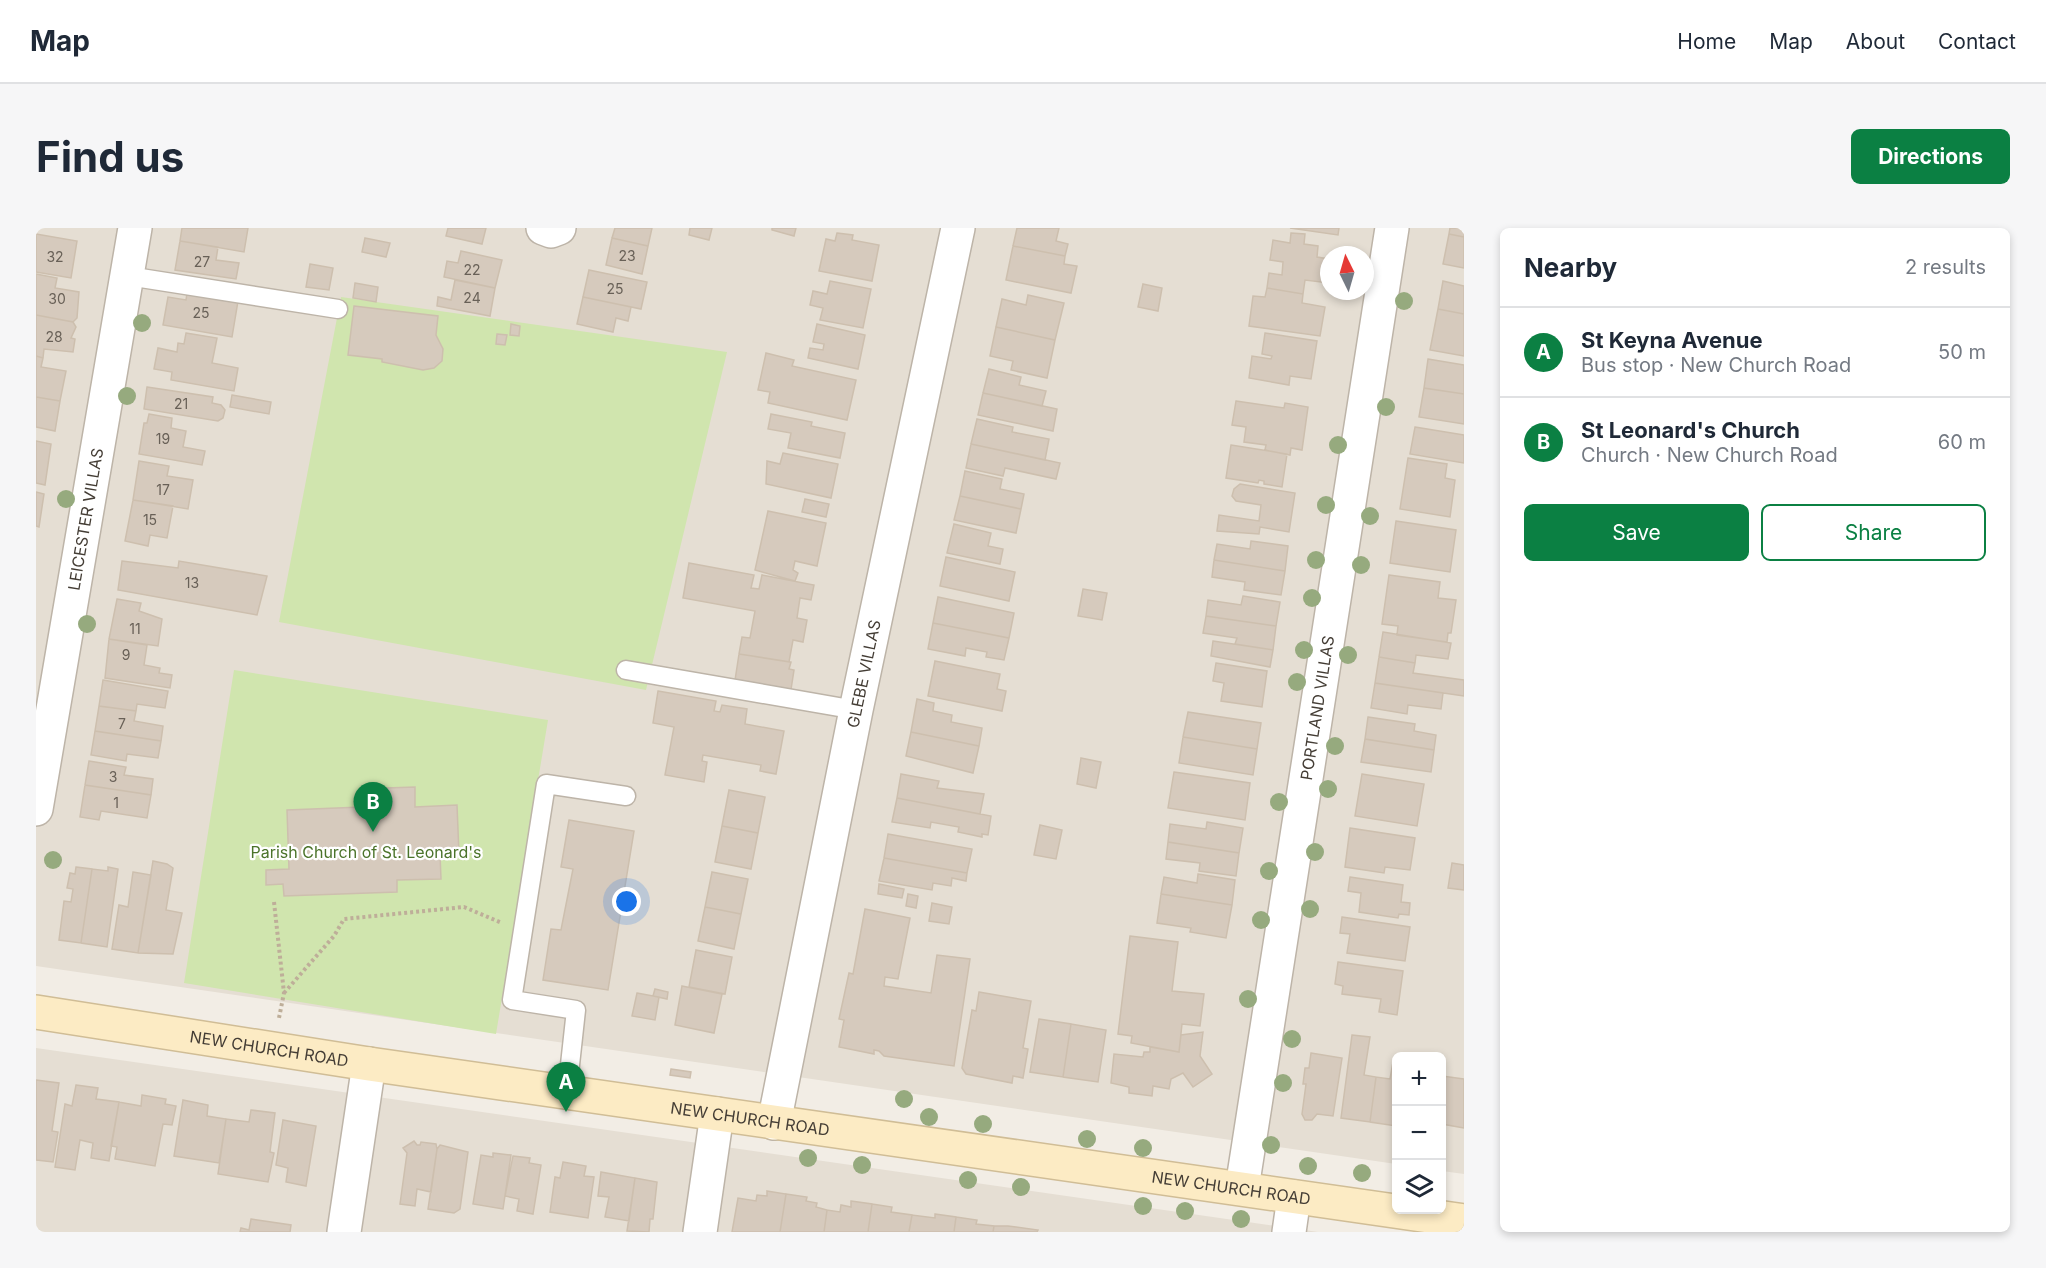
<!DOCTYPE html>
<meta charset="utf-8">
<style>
body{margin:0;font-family:Inter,sans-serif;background:#f6f6f7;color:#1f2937}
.controls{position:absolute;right:18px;bottom:18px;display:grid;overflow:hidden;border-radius:9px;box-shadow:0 3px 9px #0003}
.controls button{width:54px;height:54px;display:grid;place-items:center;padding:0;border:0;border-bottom:2px solid #e0e1e3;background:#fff;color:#1f2937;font:30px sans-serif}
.compass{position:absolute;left:1284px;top:18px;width:54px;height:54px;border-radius:50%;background:#fff;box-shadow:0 3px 9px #0003;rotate:355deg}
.you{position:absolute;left:591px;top:674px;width:21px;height:21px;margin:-15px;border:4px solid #fff;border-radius:50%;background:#1a73e8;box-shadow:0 0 0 9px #1a73e833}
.badge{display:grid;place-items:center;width:39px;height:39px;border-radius:50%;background:#0b8043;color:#fff;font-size:20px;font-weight:700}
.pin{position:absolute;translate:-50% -50px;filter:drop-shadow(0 2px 3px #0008)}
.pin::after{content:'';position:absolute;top:32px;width:21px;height:18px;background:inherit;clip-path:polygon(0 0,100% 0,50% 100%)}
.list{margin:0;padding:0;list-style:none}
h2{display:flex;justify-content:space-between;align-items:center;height:78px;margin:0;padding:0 24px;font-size:26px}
h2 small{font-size:20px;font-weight:400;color:#747a83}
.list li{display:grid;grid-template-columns:39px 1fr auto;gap:18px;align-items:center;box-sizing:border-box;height:90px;padding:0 24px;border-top:2px solid #e0e1e3}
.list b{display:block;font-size:22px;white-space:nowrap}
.list p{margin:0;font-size:20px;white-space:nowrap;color:#747a83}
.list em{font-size:20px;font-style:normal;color:#747a83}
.actions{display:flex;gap:12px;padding:18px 24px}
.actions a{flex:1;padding:14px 0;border:2px solid #0b8043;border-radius:9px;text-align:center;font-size:21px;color:#0b8043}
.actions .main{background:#0b8043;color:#fff}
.icon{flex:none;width:33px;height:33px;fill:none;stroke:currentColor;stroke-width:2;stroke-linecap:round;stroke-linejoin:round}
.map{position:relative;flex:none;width:1428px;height:1004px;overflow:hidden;border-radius:9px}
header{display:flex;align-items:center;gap:36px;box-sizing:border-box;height:84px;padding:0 30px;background:#fff;border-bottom:2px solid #e0e1e3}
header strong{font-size:28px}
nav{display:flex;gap:33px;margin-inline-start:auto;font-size:21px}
.intro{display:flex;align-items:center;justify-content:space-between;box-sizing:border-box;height:144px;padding:0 36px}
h1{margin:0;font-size:42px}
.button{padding:15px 27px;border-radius:9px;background:#0b8043;color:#fff;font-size:21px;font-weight:700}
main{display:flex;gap:36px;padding:0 36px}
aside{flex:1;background:#fff;border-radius:9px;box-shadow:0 3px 9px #0003}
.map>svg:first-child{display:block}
.residential{fill:#e5ded3;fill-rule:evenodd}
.green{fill:#d0e5ae}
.building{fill:#d6cabd;stroke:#cdbfae;stroke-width:1.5}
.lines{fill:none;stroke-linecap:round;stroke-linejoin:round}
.service-casing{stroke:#bdb4a8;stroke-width:21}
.minor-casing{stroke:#bdb4a8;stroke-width:36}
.secondary-casing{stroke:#d0bd96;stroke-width:36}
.path{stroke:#beae99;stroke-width:4;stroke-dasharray:3 3;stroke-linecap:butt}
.service{stroke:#fff;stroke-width:18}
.minor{stroke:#fff;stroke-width:33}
.secondary{stroke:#fcebc4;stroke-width:33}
.tree{fill:#96aa7e}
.labels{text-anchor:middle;stroke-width:4.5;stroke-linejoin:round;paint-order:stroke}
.number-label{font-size:14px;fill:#686057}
.street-label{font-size:16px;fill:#443d35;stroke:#fff}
.park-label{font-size:16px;fill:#4b732a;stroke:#fff}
</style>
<header>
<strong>Map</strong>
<nav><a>Home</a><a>Map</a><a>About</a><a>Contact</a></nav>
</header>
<div class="intro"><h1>Find us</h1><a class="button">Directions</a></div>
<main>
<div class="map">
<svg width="1428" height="1004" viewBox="0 0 1428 1004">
<rect width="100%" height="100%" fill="#f2ede5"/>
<path class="residential" d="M0,0H1428V946L1406,943V828H1360V936L0,738ZM1293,27H1329V63H1293Z
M0,820L1282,1004H0Z"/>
<path class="green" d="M305,69L691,124L610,462L243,394Z
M198,442L512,492L460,806L148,755Z"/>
<path class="building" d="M146,0H212L208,24L144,13Z
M412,0H450L446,16L410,8Z
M579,0H616L612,18L576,10Z
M654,0H676L673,12L653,7Z
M736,0H760L758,8L736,2Z
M981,0H1023L1020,13L1032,16L1029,28L977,18Z
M1254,0H1303L1302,7Z
M1414,0H1428V9L1413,6Z
M801,5L817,7L816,12L843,17L836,53L783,43L790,11L799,13Z
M1255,5L1269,6L1268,16L1282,18L1281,29L1293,31V55L1269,52L1267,66L1231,60L1233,45L1246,47L1247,34L1234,32L1237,12L1254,15Z
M0,6L41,13L35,50L0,44Z
M1413,6L1428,9V40L1407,36Z
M329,10L354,15L350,29L326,24Z
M576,10L612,18L606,46L570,37Z
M144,13L182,19L180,32L203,35L200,51L139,42Z
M977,18L1029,28L1028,36L1041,38L1035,65L970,52Z
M425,23L466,32L459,60L408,49L411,33L422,35Z
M274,36L297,40L293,62L270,59Z
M553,42L611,54L605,81L547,69Z
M0,46L21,50L19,60L43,64L41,90L37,94L0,87Z
M419,52L459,60L454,88L401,78L402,69L415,72Z
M794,53L835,61L827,100L784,92L787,80L774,77L777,63L791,66Z
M1407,53L1428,58V86L1402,81Z
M319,55L342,59L340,74L317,70Z
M1107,56L1126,60L1122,83L1102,79Z
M1231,60L1267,66L1266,75L1289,79L1284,108L1213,98L1217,68L1229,69Z
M151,65L202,73L196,109L127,97L132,69L150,72Z
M992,67L1028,75L1019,112L960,99L966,71L990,77Z
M547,69L595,79L592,93L580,90L577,104L541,96Z
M318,78L402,88L400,107L407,121L406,133L398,140L387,142L346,134V131L312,127Z
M1402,81L1428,86V128L1394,122Z
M0,87L37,94L40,99L35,110L39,111L37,124L8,121L7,130L0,128Z
M475,96L484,98L483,108L474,107Z
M781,96L829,107L822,141L772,130L774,120L787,122L788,116L777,114Z
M960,99L1019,112L1011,150L975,142L977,133L954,128Z
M150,105L181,110L176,135L202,140L198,163L135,152L136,144L118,141L122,120L141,124L142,115L148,116Z
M1229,105L1281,113L1275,151L1254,148L1253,157L1213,150L1216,128L1235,131L1236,128L1226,126Z
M461,106L471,107L469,117L460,116Z
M730,125L758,132L756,138L820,152L811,192L732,175L734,164L722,162Z
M0,128L7,130L5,139L30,143L24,173L0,169Z
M1392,131L1428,137V166L1388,160Z
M953,141L985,149L983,157L1010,163L1006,178L947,165Z
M111,159L177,169L176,175L185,177L189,182L187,190L182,193L108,181Z
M1388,160L1428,166V196L1383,189Z
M947,165L1021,181L1017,203L942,187Z
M196,167L235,174L233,186L194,179Z
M0,169L24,173L19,203L0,199Z
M1200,173L1248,180L1249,175L1272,179L1266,222L1255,220L1254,227L1229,222L1230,217L1208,214L1210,199L1196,197Z
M113,186L136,190L135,200L150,203L147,219L169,223L166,237L103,226L108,195H111Z
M735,186L776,194L775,198L809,205L804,230L752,220L755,205L732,201Z
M941,191L977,199L976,204L1013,211L1009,232L935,216Z
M1379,199L1428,207V235L1374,226Z
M0,213L15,216L9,257L0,255Z
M935,216L1024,235L1020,251L969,240L967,248L930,240Z
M1195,217L1251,226L1246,259L1228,256V253L1223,252L1222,255L1190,250Z
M747,225L802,236L795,270L730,256L731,233L744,236Z
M1372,230L1411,236L1409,250L1419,252L1414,289L1364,281Z
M103,233L133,238L131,248L157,252L152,281L97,272Z
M929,243L966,251L964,261L988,266L985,281L924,268Z
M1204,256L1259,265L1253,304L1224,299L1223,306L1181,303L1183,287L1223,293L1225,277L1200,273L1196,268L1198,261Z
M0,264L8,266L3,299L0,298Z
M924,268L985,281L980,305L918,292Z
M769,271L793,276L790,289L766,284Z
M97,272L137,278L131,310L114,307L112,318L89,313Z
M732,283L790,295L781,338L759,333L757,342L762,345L759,353L719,342Z
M1360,293L1420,302L1414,344L1354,335Z
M918,296L955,305L952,318L967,321L964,336L911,325Z
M1215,313L1252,318L1249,343L1178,332L1181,316L1214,321Z
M910,329L979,344L973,373L904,358Z
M1178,332L1249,343L1245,367L1208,362L1209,354L1176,349Z
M86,333L142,340L143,333L231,348L221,387L82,362Z
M653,335L718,347L715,360L723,361L726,347L778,357L775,372L764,370L761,390L771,392L767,414L757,412L753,434L703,426L706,409L714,410L719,383L647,370Z
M1353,347L1404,354L1402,370L1420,372L1415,405H1412L1411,414L1361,407L1362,398L1346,396Z
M1047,361L1071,365L1066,392L1042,388Z
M1207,368L1244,374L1240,398L1170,388L1172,372L1205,377Z
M902,369L978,385L973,410L897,395Z
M81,371L105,375L103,383L126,391L122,418L73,411Z
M1170,388L1240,398L1237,422L1199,416L1201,410L1167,405Z
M897,395L973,410L968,432L950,429L951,424L930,420L929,428L892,421Z
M1347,404L1415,415L1412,431L1380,427L1379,435L1343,429Z
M73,411L111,417L108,437L124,440L123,445L136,447L134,460L69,450Z
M1177,413L1237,422L1234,439L1175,428Z
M703,426L755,434L753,441L758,442L754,468L698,459Z
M1343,429L1379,435L1377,445L1428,452V468L1339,455Z
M899,433L964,446L961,461L970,463L966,483L892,468Z
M1180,435L1231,443L1226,479L1185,473L1188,455L1177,453Z
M67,452L132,463L129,480L101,476L100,483L63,478Z
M1339,455L1407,465L1405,481L1372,477L1371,486L1335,480Z
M622,463L680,473L678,483L684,484L686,477L711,481L709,496L748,503L740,546L724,543L725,537L667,527L666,533L671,534L668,554L629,547L638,499L617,495Z
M881,471L898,475L897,483L916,487L915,494L946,500L943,518L875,504Z
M63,478L100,483L98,493L127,498L125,513L59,503Z
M1152,484L1225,495L1221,521L1147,509Z
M1332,489L1379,496L1378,503L1400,507L1398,522L1329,511Z
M59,503L125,513L122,530L91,526L90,533L55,527Z
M875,504L943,518L937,545L870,528Z
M1147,509L1221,521L1217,547L1143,535Z
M1329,511L1398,522L1395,544L1325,534Z
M1045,530L1065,534L1060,560L1041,556Z
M53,533L90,539L88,547L117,551L115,567L49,557Z
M1138,544L1214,555L1209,592L1132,580Z
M865,546L903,553L901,560L948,566L944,586L861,570Z
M1326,546L1388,556L1381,598L1319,588Z
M49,557L115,567L111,590L65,583L63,592L44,589Z
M379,559V579L421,577L423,626H404L405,651L361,652V664L248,668L247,656L230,657V642L253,641L251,582L351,578L350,560Z
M693,562L729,569L722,605L686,598Z
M861,570L955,588L952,607L946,606V609L922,604L923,599L895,594L894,600L856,594Z
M533,592L598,603L572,762L507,752L515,701L525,702L537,641L525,639Z
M1171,594L1207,600L1203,625L1132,614L1134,596L1170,601Z
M1004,597L1026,602L1020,631L998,627Z
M686,598L722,605L715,641L679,634Z
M1314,600L1379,610L1374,642L1349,639L1348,645L1309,639Z
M852,606L936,621L931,645L848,630Z
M1132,614L1203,625L1200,648L1163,643L1164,635L1130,631Z
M848,630L931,645L930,653L916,650L915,658L897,655L896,662L843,653Z
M117,633L131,636L137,640L130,682L146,685L137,726L102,725Z
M1416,635L1428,637V662L1412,660Z
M40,639L56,641L45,715L23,712L28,673L35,674L37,661L31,660L34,645L39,646Z
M72,639L82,641L71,719L45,715L56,641L72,643Z
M97,644L115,647L102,725L76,721L83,677L92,679Z
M676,644L712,651L705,686L669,679Z
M1162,646L1199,652L1196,677L1125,666L1128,649L1161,655Z
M1314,649L1367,657L1365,674L1374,675L1373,687L1363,686L1362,690L1323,684L1325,665L1312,663Z
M843,656L868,661L866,670L842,666Z
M872,666L882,668L880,680L870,678Z
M1125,666L1196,677L1190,710L1154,704L1155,700L1121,695Z
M896,675L916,679L913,696L893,693Z
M669,679L705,686L698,721L662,713Z
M829,681L874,690L862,751L849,749L848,758L895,765L901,727L934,731L918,838L848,828L843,823L838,822V826L803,819L808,792L803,791L813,745L817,746Z
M1306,689L1374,699L1369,733L1311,725L1314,706L1304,705Z
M1094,708L1142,714L1136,763L1168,766L1164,798L1146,796L1143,824L1095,815L1096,808L1082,806Z
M660,722L696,729L689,766L653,759Z
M1302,734L1367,743L1361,787L1343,784L1345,771L1306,766L1307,758L1299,756Z
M646,758L686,766L678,805L639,797Z
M619,761L632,764L631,771L617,768Z
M943,764L995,773L987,820L992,821L987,850L977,848L976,855L930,846L926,840L936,782L940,783Z
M601,765L623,769L619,792L596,788Z
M1003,791L1035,796L1027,849L994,844Z
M1035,796L1070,802L1062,854L1027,849Z
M1167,804L1164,828L1176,846L1157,859L1147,845L1135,851L1133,861L1117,858L1116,868L1093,865V859L1075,855L1078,826L1107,829L1108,824H1114V819L1143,824L1145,807Z
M1316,807L1334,809L1328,847L1340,849L1334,894L1305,890Z
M1275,825L1306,830L1297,888L1281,886L1276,892H1269L1266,886L1270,856H1267L1269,840H1273Z
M1357,834H1360V898L1334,894L1340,849L1354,851Z
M635,841L655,844L654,850L634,847Z
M1406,848L1428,851V900L1406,896Z
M0,852L23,855L16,903L22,904L17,934L0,932Z
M40,857L62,860L60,871L83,874L73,933L55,930L57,915L44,912L39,942L19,939L29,876L36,878Z
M106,867L130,871L129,876L140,878L136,897L127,896L119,938L79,931L81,919L75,918L83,874L105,878Z
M147,872L172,877L171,888L190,891L183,935L138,928Z
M215,882L239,885L234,924L238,925L232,954L182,946L190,891L213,894Z
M247,892L280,898L270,958L250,954L252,940L240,937Z
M378,913L381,917H384L385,914L400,916L401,921L395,964L381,961L379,978L364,976L371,925L367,920Z
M404,917L432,924L424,981L418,985L392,981L401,921Z
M457,925L475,927L467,981L437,976L445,927L457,929Z
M477,928L494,930L493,935L505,937L497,986L481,983L483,971L469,968Z
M527,934L550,938L548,948L558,949L552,990L514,984L519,949L524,950Z
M565,944L599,950L593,993L569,989L573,969L562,968Z
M599,950L621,954L617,991H614L613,1004L591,1003Z
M731,963L750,966L744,1004H696L702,970L720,973L721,967L731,968Z
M750,966L771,969L770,973L781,975L780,979L791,982L788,1004H744Z
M815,973L836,976L832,1004H788L791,982L804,984L805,977L815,979Z
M836,976L856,979L855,984L876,987L873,1004H832Z
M899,986L920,989L918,1004H873L876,987L899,990Z
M920,989L941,992L940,996L958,998L957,1004H918Z
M215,991L255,997L254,1004H204L205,1000L213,1002Z
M958,998H972L1002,1002L1001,1004H957Z"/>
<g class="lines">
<g class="service-casing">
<path id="service" d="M92,48L302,81
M590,442L820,482
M531,864L540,782L476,772L510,556L590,568"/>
</g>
<g class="minor-casing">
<g id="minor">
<path d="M507,0L515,3L523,0"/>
<path id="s1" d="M0,581L99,0"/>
<path id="s2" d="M738,895L820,482L922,0"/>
<path id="s3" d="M1206,960L1356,0"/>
<path d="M308,1004L333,836"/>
<path d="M664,1004L681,886"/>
<path d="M1253,1004L1258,969"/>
</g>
</g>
<g class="secondary-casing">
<g id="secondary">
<path id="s4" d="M0,784L333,836L1428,993"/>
</g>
</g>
<path class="path" d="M238,674L248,765L243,790
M248,765L298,708L308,691L428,679L466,695"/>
<use href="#service" class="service"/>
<use href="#minor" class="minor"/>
<use href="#secondary" class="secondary"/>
</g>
<g class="tree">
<circle cx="1368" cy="73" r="9"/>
<circle cx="106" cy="95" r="9"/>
<circle cx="91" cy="168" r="9"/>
<circle cx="1350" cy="179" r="9"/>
<circle cx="1302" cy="217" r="9"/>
<circle cx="30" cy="271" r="9"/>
<circle cx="1290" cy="277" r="9"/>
<circle cx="1334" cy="288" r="9"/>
<circle cx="1280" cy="332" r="9"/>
<circle cx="1325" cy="337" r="9"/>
<circle cx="1276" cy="370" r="9"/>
<circle cx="51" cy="396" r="9"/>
<circle cx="1268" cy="422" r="9"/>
<circle cx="1312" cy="427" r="9"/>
<circle cx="1261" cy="454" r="9"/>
<circle cx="1299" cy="518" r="9"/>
<circle cx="1292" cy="561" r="9"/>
<circle cx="1243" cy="574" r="9"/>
<circle cx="1279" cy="624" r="9"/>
<circle cx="17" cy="632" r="9"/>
<circle cx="1233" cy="643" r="9"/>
<circle cx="1274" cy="681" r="9"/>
<circle cx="1225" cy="692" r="9"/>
<circle cx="1212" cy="771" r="9"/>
<circle cx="1256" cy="811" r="9"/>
<circle cx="1247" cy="855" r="9"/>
<circle cx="868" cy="871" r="9"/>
<circle cx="893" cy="889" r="9"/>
<circle cx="947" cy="896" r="9"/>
<circle cx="1051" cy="911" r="9"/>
<circle cx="1235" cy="917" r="9"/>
<circle cx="1107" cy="920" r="9"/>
<circle cx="772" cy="930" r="9"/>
<circle cx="826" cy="937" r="9"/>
<circle cx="1272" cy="938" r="9"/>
<circle cx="1326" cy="945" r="9"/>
<circle cx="932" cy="952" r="9"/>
<circle cx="985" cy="959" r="9"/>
<circle cx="1107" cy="978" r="9"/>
<circle cx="1149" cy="983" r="9"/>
<circle cx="1205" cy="991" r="9"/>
</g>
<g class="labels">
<g class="number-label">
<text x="591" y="33">23</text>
<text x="19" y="34">32</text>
<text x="166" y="39">27</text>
<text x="436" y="47">22</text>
<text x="579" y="66">25</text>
<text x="436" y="75">24</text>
<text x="21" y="76">30</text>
<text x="165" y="90">25</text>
<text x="18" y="114">28</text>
<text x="145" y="181">21</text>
<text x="127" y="216">19</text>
<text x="127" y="267">17</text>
<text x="114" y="297">15</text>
<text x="156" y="360">13</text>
<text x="99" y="406">11</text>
<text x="90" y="432">9</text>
<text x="86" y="501">7</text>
<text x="77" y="554">3</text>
<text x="80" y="580">1</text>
</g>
<g class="street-label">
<text dy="6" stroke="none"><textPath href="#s1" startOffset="294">LEICESTER VILLAS</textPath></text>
<text dy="6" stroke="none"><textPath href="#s2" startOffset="458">GLEBE VILLAS</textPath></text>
<text dy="6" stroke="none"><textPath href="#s3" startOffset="486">PORTLAND VILLAS</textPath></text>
<text dy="6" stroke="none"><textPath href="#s4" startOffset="236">NEW CHURCH ROAD</textPath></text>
<text dy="6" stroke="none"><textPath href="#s4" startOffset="722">NEW CHURCH ROAD</textPath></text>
<text dy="6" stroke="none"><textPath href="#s4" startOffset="1208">NEW CHURCH ROAD</textPath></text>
</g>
<g class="park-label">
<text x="330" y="630">Parish Church of St. Leonard's</text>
</g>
</g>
</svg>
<div class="controls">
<button>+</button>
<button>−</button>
<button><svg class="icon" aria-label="layers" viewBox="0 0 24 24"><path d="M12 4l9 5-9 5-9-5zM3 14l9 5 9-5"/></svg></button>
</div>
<svg class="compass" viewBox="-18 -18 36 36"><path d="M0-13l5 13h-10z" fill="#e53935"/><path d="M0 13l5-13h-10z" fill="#747a83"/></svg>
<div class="you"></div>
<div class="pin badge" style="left:530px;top:884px">A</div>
<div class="pin badge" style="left:337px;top:604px">B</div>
</div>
<aside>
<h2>Nearby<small>2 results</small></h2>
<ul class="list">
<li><span class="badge">A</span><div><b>St Keyna Avenue</b><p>Bus stop · New Church Road</p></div><em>50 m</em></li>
<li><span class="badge">B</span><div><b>St Leonard's Church</b><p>Church · New Church Road</p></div><em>60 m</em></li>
</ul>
<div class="actions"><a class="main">Save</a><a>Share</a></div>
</aside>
</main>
